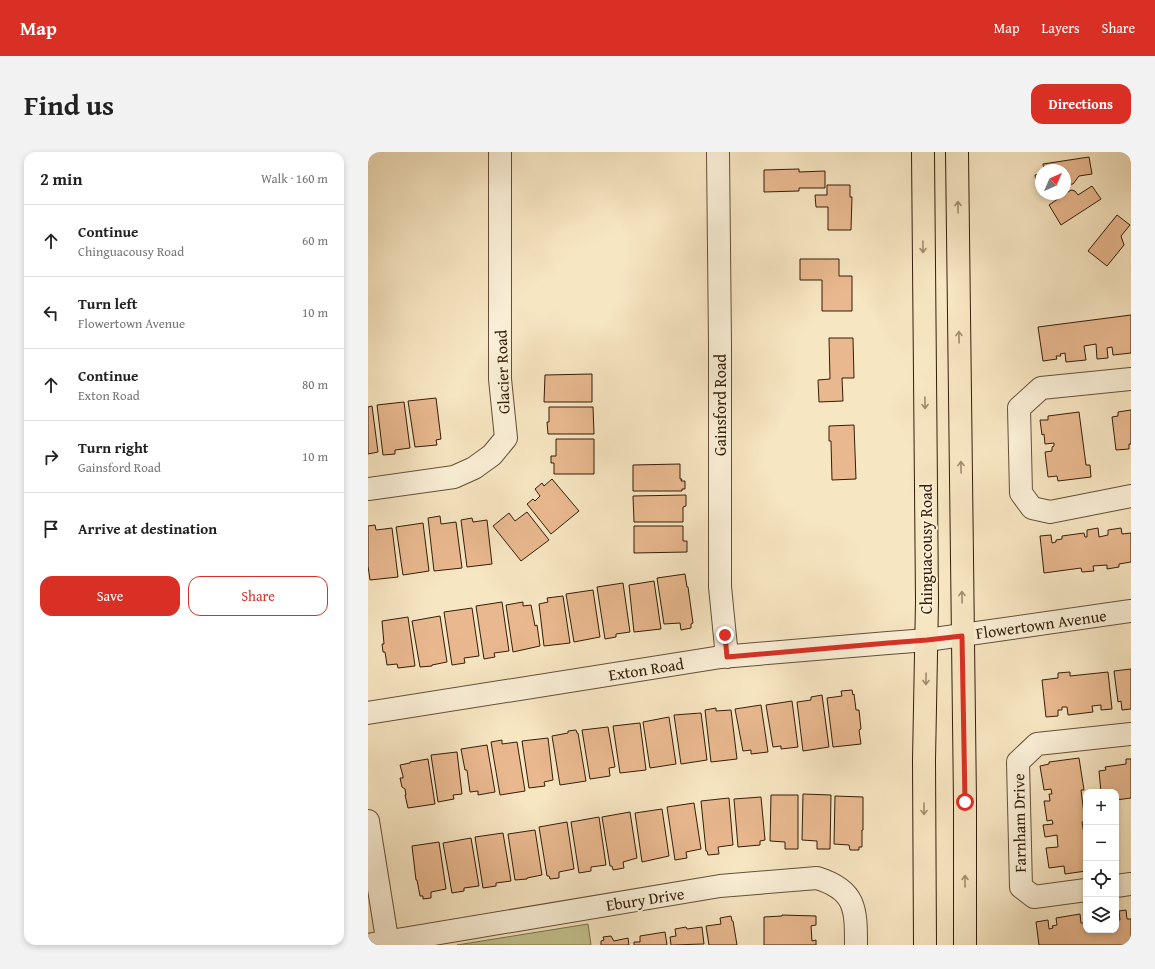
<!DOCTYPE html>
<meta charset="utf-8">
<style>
body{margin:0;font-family:"Gentium Book Plus",serif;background:#f2f2f2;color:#222}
.controls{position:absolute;right:12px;bottom:12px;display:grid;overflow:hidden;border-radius:8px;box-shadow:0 2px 6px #0003}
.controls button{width:36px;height:36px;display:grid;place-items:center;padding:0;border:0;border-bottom:1px solid #e0e0e0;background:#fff;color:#222;font:20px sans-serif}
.compass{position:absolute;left:667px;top:12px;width:36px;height:36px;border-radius:50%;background:#fff;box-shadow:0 2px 6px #0003;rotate:44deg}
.stop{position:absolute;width:12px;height:12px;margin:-9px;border:3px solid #d93025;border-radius:50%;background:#fff}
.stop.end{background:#d93025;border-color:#fff;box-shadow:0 1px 4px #0008}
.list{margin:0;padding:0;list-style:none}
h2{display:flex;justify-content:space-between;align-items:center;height:52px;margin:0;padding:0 16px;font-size:17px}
h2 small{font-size:13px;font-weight:400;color:#767676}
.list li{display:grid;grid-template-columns:26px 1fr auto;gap:12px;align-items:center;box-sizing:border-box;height:72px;padding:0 16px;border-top:1px solid #e0e0e0}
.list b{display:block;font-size:15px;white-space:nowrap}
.list p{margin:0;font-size:13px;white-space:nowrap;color:#767676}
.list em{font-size:13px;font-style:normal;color:#767676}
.actions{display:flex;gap:8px;padding:12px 16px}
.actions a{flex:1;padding:9px 0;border:1px solid #d93025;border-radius:12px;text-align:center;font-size:14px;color:#d93025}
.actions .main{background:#d93025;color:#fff}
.icon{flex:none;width:22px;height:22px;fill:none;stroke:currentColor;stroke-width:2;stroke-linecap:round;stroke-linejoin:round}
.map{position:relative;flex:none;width:763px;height:793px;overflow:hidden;border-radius:12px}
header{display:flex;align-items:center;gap:24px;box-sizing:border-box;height:56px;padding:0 20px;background:#d93025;color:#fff}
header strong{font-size:19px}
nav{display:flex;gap:22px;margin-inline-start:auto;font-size:14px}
.intro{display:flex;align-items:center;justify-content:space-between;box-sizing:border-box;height:96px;padding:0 24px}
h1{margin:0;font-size:28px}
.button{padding:10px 18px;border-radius:12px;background:#d93025;color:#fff;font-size:14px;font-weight:700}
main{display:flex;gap:24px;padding:0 24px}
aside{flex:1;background:#fff;border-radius:12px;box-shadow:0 2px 6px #0003}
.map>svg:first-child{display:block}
.green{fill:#c2c38f;stroke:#7b704c}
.building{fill:#e9b88f;stroke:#341d08}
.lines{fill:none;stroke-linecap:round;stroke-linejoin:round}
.minor-casing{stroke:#654f36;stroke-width:24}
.major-casing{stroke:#341d08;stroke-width:24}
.minor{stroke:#faefd7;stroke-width:22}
.major{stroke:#f7e6c2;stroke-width:22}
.oneway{stroke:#9f8c6e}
.route{stroke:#d93025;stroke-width:5}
.labels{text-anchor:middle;stroke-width:4;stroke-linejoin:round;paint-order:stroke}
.street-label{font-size:16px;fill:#341d08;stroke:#faefd7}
</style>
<header>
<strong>Map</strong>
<nav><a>Map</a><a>Layers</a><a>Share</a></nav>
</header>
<div class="intro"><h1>Find us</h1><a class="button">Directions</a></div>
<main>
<aside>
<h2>2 min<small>Walk · 160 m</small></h2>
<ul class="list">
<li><svg class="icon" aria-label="ahead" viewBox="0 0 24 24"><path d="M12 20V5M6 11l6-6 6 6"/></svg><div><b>Continue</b><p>Chinguacousy Road</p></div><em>60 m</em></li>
<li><svg class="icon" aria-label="left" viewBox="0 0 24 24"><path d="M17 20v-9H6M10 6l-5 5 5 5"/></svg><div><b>Turn left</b><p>Flowertown Avenue</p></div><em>10 m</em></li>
<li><svg class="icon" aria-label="ahead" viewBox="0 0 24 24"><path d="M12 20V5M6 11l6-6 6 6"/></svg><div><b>Continue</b><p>Exton Road</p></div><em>80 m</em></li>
<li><svg class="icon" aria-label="right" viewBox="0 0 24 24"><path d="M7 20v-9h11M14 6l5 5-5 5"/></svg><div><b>Turn right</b><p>Gainsford Road</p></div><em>10 m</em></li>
<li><svg class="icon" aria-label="arrive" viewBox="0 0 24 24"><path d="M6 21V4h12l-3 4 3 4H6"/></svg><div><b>Arrive at destination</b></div></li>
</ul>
<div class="actions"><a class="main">Save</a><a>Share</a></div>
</aside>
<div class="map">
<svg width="763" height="793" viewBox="0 0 763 793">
<rect width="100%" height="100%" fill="#f7e6c2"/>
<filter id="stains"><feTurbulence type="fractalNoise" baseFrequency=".005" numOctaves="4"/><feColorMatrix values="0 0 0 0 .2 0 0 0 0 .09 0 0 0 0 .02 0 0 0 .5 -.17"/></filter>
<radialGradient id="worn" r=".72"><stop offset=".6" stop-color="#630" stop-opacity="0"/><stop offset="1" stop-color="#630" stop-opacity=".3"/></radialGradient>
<path class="green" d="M220,772L223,793H89Z"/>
<path class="building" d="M721,5L724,22L711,24L705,32L697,33V18H676L675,12Z
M431,17V20L457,19V36H431V39L396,40V18Z
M673,22V35H669L667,23Z
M459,33H482V45H484L483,78H460V55H448L447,43H459Z
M724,34L733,47L693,73L681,53L703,38L707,39L710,43Z
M749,63L762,73L753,84L756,93L739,114L720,99Z
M432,107H471V124H484V159H454V128H432Z
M763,163V201L745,203L744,195L739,196L740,206L729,207L728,192L716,194L718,208L698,210L697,201L692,202L693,204H688L689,207L675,209L670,175Z
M461,186H485L486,226H474L475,249L451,250L450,228L462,227Z
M224,222V250H176L177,223Z
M68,246L73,287L68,288L69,293L47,295L40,249Z
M36,250L42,296L27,298V302L15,303L9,253Z
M4,254L10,300L0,302V255Z
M181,255H225L226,282H180L179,270H181Z
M763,258V292H761V297L748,298L744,265L750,264V260Z
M711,260L718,313H722L723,325L690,329L689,324L680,325L677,300L684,299V295L686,294V291L677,292L676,282L674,283L672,268H680V264Z
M486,273L488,327L464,328L463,289H461V274Z
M188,287H226V322H186V311H183V304H188Z
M312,312V327H314L313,329H317V337H314V339H265V313Z
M184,327L211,359L183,382L159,352L165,347L167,349L172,344L167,337L174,331L176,334Z
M318,343V354L315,355V370H266L265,344Z
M159,360L181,388L153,409L125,374L141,361L147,369Z
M72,364L73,372L88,370L94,416L66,419L60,366Z
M104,366L105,370L119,368L124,412L99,415L93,368Z
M55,371L61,419L35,423L28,375Z
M7,373L8,378L24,376L30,425L2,428L0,414V374Z
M266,374H315V389H319V400L266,401Z
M730,376L731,385L740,383V378L753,376L754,382L763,381V410L751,412V415L739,417V413L725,414L726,419L714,420L713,416L676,421L672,384L683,383L684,391L688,390V388L694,387V384L716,381L717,385H719V378Z
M317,422L319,435H320L325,471L323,472V476L313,478L312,471L296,472L289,426Z
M286,429L293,477L266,480L261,433Z
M255,431L262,480L248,482V485L237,487L229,435Z
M225,438L232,485L206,490L198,442Z
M195,444L202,491L176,494L171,452L180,450L179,446Z
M134,450L141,499L126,501L127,505L116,507L108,454Z
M155,450V454L163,453L167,474L169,473L172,494L145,500L138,453Z
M104,456L111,504L96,506L97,511L84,513L76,460Z
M72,464L79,510L64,513V514L52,515L44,469Z
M40,465L47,514L30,516L29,512L19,513L17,500H15L14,492H16L14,469Z
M763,517V557L754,558L753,549L750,550L746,519Z
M702,520V524L740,520L744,557L733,558V553L724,554L725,560L700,563L699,555H694V558H690V564L678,565L674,528L690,526V521Z
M484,538L485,543L486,542L488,558H491L493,577L491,578L493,592L465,595L459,546L474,544L473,539Z
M454,543L461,595L435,599L429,550L443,548V545Z
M424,549L430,595L413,597V594L405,595L398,553Z
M393,553L400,600L383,602V598L375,599L367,557Z
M348,556V559L363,558L369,607L343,610L337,558Z
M333,561L339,608L313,612L306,563Z
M301,565L308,612L282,616L275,570Z
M272,571L278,618L252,621L245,574Z
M240,575L247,615L241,616L242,624L222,627L214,578Z
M208,578L209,581H210L218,629L192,633L184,584L200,581V579Z
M180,586L185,628L176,630L177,634L161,636L154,589Z
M134,588V592L149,590L157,639L132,643L123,590Z
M119,593L127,640L110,643V639L102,640L99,618H97L93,597Z
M89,600L94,642L85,643L86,647L70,650L63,603Z
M711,606L716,638H713L717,670H714L718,695V719L697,722L696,714L681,716L678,696L690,695L689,683L677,685L675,673L685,672L684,668L679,669L676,649H682L681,642H684L683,637L676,638L672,614L681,612V610Z
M60,607L67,652L40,656L37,643H38L37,637L34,635L32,626H35V624L32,613L42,611V610Z
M758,607H763V646L748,648V640H733L731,619L738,618L737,615L758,612Z
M435,642L463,643L462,697H449V689L434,688Z
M403,643H430V697H417V690L402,689Z
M467,644L495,645V678H494V695H491V698H482L481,693L466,692Z
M393,645L397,688L392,689V693L370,695L366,647Z
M361,646L365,693L350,695L351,702L340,703L339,699H338L333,649Z
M326,651L333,697L318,700L319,706L307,708L299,655Z
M294,657L301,704L274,710L267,661Z
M262,660L269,706L255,710L256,716L245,718L244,714H242L234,665Z
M231,665L238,713L223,715V719L211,721L203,670Z
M199,670L206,717L191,720V726L182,727L181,724H179L171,675Z
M167,678L174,723L159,726V727L147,728L140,682Z
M135,681L143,729L128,731V734L115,736L107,685Z
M103,686L111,734L96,736V739L84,741L75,691Z
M71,690L78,737L63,740V746L55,747V744H52L49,728H48L44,694Z
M758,758L759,767H763V793H671L668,770L680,768L681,777L685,776L684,774L689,773L688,766L712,762L713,771H718V778H748V762H750V768H752L751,759Z
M414,763L448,764V773L443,774L444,789L448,788V793H396V765L414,764Z
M363,764L364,769H365L369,793H341L338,774L353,772L352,766Z
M318,775L319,777L334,775L336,792L303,793L302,785L308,784L307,777Z
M297,780L299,793H266V790H272V784Z
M243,784L246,789L260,786L261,793H233V789L236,788L235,785Z"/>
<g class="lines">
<g class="minor-casing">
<path id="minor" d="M350,0L352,193V435L359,505
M763,227L673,236L651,256L653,341L664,356L682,360L763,344
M0,337L86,325L106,316L124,303L138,286L132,227V0
M0,561L353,505L520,491L559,488L763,459
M0,669L20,793
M748,734L763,732
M718,738L666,745L653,735L650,610L669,592L763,582
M0,793L352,734L449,726C488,738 488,757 488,793"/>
</g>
<g class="major-casing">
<path id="major" d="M555,0L559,449L556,608L557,793
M589,0L597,650V793"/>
</g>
<use href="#minor" class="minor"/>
<use href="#major" class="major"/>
</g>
<defs><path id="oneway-shaft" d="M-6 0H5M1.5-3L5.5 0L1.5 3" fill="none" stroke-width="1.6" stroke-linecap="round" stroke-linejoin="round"/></defs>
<g class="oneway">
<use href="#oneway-shaft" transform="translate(590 55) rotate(-91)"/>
<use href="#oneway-shaft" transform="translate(555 95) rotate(89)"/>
<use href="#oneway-shaft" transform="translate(591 185) rotate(-91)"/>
<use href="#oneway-shaft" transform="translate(557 251) rotate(89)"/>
<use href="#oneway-shaft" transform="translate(593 315) rotate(-91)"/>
<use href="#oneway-shaft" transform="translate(594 445) rotate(-91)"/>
<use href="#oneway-shaft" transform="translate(558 527) rotate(91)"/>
<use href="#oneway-shaft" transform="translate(556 657) rotate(90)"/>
<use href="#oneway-shaft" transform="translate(597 729) rotate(-90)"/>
</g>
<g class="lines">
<path class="route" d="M357,483L359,505L520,491L559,488L594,484L597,650"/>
</g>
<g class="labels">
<g class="street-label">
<text transform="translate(134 220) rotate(-92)" y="6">Glacier Road</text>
<text transform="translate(352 253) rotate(-90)" y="6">Gainsford Road</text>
<text transform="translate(558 397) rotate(-90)" y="6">Chinguacousy Road</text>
<text transform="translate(673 472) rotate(-8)" y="6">Flowertown Avenue</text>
<text transform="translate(278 517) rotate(-9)" y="6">Exton Road</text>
<text transform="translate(651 671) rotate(-91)" y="6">Farnham Drive</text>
<text transform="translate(277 747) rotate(-9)" y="6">Ebury Drive</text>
</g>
</g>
<rect width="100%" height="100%" filter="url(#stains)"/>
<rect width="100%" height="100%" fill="url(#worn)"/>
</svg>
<div class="controls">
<button>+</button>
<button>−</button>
<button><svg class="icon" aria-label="locate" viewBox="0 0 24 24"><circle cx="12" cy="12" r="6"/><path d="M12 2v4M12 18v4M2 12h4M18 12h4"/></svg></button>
<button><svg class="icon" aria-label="layers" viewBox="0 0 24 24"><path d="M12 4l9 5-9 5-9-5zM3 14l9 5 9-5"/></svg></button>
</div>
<svg class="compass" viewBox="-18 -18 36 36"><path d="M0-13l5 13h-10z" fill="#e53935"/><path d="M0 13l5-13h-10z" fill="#767676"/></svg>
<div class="stop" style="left:597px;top:650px"></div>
<div class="stop end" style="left:357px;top:483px"></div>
</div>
</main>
